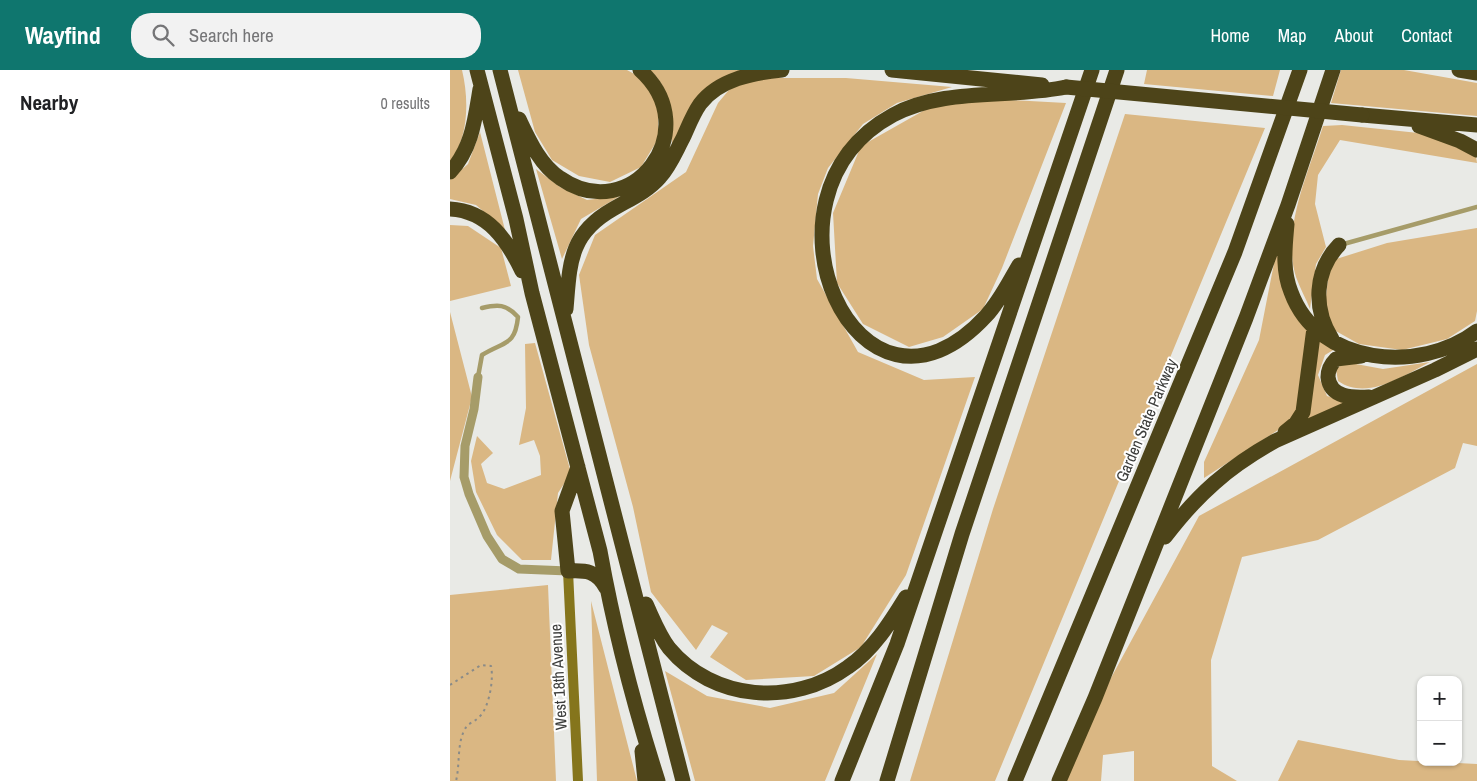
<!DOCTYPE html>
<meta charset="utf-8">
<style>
body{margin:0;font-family:"Archivo Narrow",sans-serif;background:#f2f2f2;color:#202124}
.controls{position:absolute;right:15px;bottom:15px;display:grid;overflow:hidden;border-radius:10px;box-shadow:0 1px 4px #0004}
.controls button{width:45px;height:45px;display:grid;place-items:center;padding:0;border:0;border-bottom:1px solid #e0e0e0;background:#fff;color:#202124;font:25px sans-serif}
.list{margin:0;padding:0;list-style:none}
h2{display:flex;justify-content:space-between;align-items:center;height:65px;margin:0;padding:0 20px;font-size:21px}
h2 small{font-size:16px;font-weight:400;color:#757577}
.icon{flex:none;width:28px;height:28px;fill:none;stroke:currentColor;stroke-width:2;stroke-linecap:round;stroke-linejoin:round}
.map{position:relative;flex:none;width:1027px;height:711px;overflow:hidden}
header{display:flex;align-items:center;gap:30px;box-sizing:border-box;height:70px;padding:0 25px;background:#0f766e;color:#fff}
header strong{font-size:24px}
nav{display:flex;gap:28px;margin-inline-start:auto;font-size:18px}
.search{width:350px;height:45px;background:#f2f2f2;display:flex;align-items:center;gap:12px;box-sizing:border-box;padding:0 18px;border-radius:20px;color:#757577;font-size:19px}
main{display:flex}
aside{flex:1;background:#fff}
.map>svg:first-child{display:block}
.green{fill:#dab783}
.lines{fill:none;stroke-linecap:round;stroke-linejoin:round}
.path{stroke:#8a8b88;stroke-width:2;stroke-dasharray:2.5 4;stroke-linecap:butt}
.lane{stroke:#a69c69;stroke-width:4.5}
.street{stroke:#a69c69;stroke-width:9}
.secondary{stroke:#85751c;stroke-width:10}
.highway{stroke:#4d4419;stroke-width:15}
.highway-bridge{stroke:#4d4419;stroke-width:15}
.labels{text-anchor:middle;stroke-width:4;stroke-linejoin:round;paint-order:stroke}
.street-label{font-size:16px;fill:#3c3d3b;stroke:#fff}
</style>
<header>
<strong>Wayfind</strong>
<div class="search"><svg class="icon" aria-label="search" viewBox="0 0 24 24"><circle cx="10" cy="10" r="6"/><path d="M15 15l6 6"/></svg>Search here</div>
<nav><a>Home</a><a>Map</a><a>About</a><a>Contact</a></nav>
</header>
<main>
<aside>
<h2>Nearby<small>0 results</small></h2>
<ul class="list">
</ul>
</aside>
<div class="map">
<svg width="1027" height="711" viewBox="0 0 1027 711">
<rect width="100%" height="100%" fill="#e9eae6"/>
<path class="green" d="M0,0H12C19,29 19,67 0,92Z
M68,0H177L195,10L208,35V69L191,97L160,112L129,106L102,90L85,62Z
M200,0H296L282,5L222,75C222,47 222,20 200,0Z
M697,0H830L823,26L694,14Z
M891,0H954L1027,13V46L881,33Z
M289,8H396L502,17L447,33L413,54L378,98L368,124L363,176L367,209L408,282L474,310L525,307L456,505L411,577L364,606L296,610L260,587L278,563L262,555L246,580L201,522L183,437L139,275L129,205L145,165L236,102L268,33Z
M541,29L616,33L552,198L533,239L493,267L459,277L413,254L387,213L383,143L411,76L480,37Z
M675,44L815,58L545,711H460L543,439Z
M892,55L978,64L1026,86L1027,93L890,70L868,105L865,134L876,177L866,194L860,239C856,229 850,218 846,207C831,159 859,102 873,56Z
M30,62L55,160L26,135L0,129V110L18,94Z
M86,99L110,117L137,130L170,126L131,149L112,189Z
M0,155L18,156L51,178L61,216L0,231Z
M1027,158V241L1025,251L997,269L952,280L909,274L884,260L874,244L880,191L937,173Z
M827,178L859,259L849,336L839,353L754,408V392L809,270Z
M0,242L22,327L0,411Z
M867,266L885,279L875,285L868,305L877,326L897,332L856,350Z
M85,273L121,403L108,423L101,490H72L47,465L26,422L21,391L27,366L43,383L31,394L37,413L54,419L91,405L90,386L84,370L69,375L76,338L75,274Z
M895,292L933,299L980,292C953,306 917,331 888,311L886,299Z
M1027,294V376L1013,373L1005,398L868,470L792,487L761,590L762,696L787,711H684V681L653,685L651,711H605L749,446Z
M98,515L106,711H0V525Z
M141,531L187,711H147Z
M427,584L375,711H245L215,601L257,626L320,638L384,623Z
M848,670L949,690L1027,694V711H828Z"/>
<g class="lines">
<path class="path" d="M0,615L31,595L41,596C44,609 39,640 28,648C23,653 17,653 14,661C7,675 10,695 6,711"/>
<path class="lane" d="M890,175L1027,137
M28,307L32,285C55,271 65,276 68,247C56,234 48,234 32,238"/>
<path class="street" d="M28,307L24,339L15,376L14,407L19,424L37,466L52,489L69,499L118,501"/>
<path class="secondary" d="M118,501L128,711"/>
<path class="highway" d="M27,0L66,149L82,223L150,481C164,559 184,636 208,711
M50,0L233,711
M442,0L592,15
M1009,0L1027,3
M912,45L1027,55
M69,49C79,70 90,95 110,108C181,158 257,60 190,0
M969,56L1010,71L1027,80
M0,102C22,79 25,49 30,19
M0,139C38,141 57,170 72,201
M837,154C835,177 832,200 841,222C868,296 970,304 1027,261
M569,195C559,212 550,231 536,246C408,385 293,126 443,45C495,17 559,29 616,17
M116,239C120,193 119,164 163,139C180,129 197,122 210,107C220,96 226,81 233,68C238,57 243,44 250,34C269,9 303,3 332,0
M882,269C863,239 864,201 889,175
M911,286L886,289C881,294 878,300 878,307C880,328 903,328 919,327
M835,362L846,353L853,342L864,258
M128,397L112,441L118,501C136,500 147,501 156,518
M715,467C748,424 777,398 825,371L985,300L1027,279
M196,534C203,549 209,565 219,578C263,631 343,637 398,597C423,580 440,553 456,527
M192,681L195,711
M392,711L447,574L642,0
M437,711L512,464L667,0
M565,711L785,182L850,0
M609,711L645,628L796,248L838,135L883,0"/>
<path class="highway-bridge" d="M616,17L912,45"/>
</g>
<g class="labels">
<g class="street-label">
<text transform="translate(696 350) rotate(-67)" y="6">Garden State Parkway</text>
<text transform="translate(108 607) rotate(-93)" y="6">West 18th Avenue</text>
</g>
</g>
</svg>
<div class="controls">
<button>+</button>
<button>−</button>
</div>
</div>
</main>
